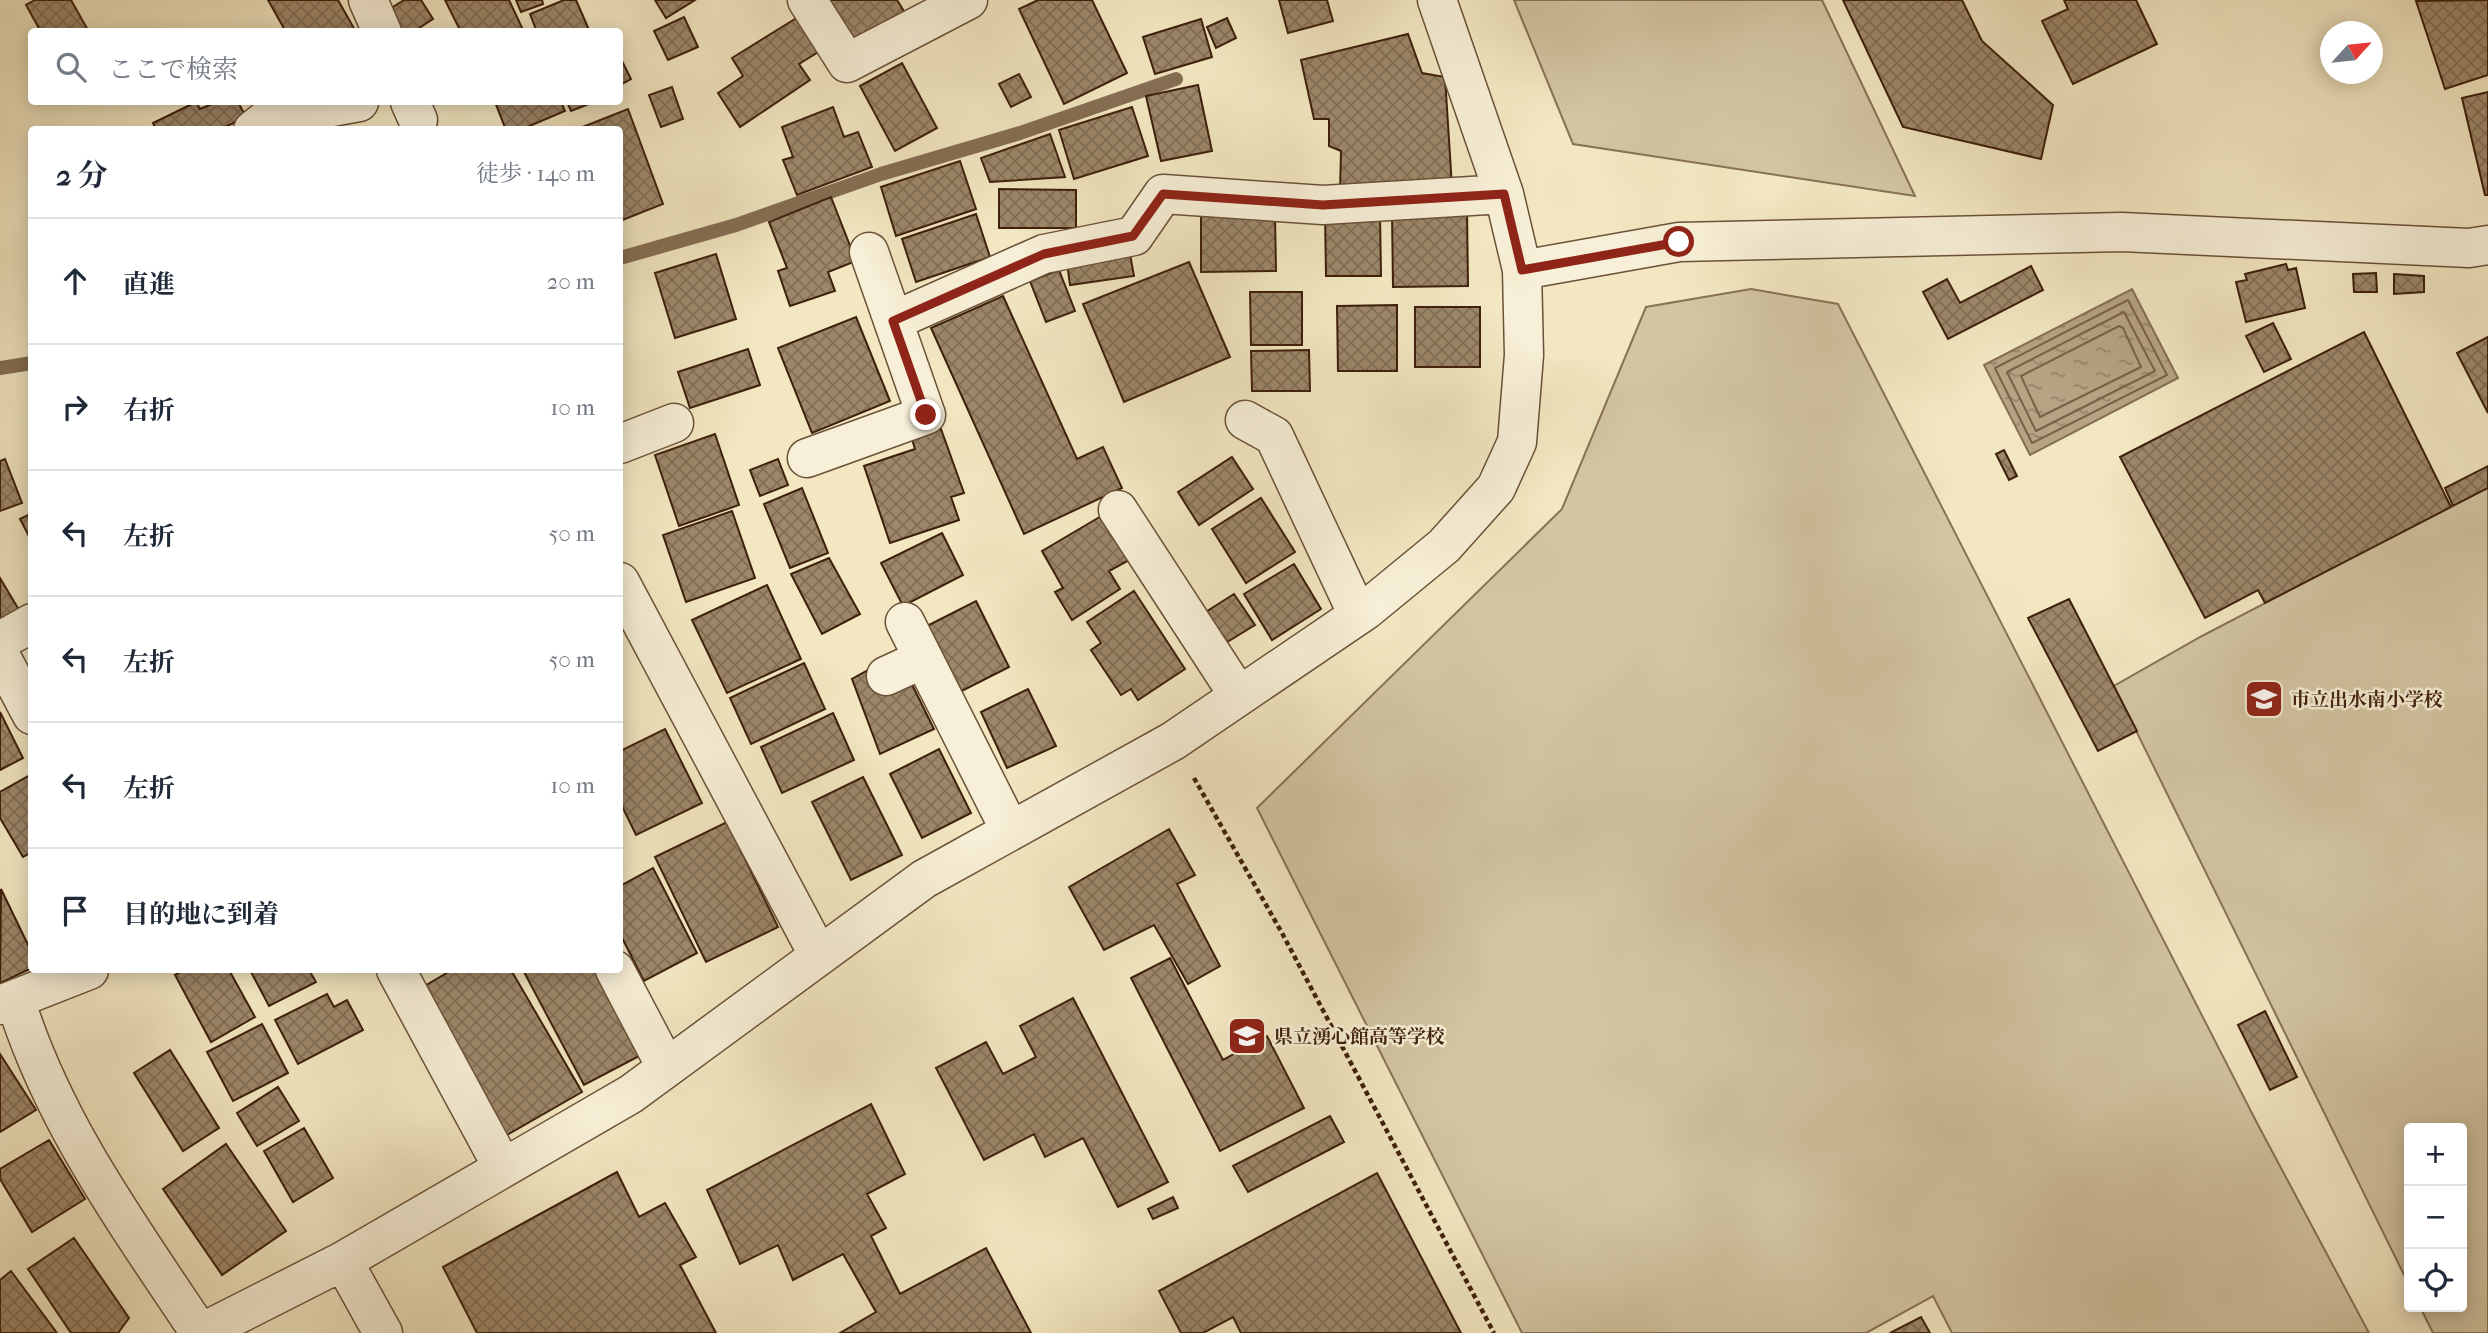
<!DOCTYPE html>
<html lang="ja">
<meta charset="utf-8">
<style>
body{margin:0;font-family:"IM FELL French Canon","Noto Serif JP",serif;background:#f2f2f3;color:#1f2937}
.controls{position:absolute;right:21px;bottom:21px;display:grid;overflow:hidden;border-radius:7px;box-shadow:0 4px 18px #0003}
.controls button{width:63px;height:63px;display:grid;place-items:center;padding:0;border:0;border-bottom:2px solid #e0e1e3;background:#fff;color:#1f2937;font:35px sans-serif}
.compass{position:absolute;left:2320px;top:21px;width:63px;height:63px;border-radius:50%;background:#fff;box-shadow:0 4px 18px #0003;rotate:63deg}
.stop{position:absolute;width:21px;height:21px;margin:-16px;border:5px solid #8f2418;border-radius:50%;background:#fff}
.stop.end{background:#8f2418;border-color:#fff;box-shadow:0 2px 7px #0008}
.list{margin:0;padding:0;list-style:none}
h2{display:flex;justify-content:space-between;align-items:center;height:91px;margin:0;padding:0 28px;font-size:30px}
h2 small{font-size:23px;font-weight:400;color:#747a83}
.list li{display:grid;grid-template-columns:46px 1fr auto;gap:21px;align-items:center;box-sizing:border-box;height:126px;padding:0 28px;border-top:2px solid #e0e1e3}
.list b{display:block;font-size:26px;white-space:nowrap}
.list em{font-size:23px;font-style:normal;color:#747a83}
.icon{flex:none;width:38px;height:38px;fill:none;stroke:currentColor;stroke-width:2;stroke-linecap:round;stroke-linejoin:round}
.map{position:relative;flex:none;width:2488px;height:1333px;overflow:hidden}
.search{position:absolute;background:#fff;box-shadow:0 4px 18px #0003;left:28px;top:28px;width:595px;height:77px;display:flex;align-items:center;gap:18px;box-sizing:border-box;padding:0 24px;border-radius:7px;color:#747a83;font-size:26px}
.panel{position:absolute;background:#fff;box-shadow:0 4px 18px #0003;left:28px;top:126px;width:595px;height:847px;border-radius:7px}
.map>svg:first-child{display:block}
.garden{fill:#d3c5a2;stroke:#887256;stroke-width:2}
.water{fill:url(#water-ripples);stroke:#856e53;stroke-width:2}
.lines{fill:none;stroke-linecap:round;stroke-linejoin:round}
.shore{stroke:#7a6146;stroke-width:2}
.stream{stroke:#856e53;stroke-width:14}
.building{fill:url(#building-cross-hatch);stroke:#3e1f0a;stroke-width:2}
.street-casing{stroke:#6b5138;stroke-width:41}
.path{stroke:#3e1f0a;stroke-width:4.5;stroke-dasharray:5 3.5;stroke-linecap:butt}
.street{stroke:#f7efd7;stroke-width:38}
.route{stroke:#8f2418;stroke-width:9}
.labels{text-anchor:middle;stroke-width:5;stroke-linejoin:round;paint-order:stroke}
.poi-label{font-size:19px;font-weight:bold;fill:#3e1f0a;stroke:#f7efd7;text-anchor:start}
</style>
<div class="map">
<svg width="2488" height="1333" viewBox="0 0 2488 1333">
<defs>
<pattern id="water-ripples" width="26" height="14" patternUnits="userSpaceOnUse" patternTransform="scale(1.75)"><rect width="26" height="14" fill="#b5a383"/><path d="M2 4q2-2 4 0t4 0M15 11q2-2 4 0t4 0" fill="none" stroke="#958469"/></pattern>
<pattern id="building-cross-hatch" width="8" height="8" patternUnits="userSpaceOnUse" patternTransform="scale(1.75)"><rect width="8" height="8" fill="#9c8769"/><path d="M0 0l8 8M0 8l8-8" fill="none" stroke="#816e55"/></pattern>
</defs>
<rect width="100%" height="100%" fill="#f2e7c1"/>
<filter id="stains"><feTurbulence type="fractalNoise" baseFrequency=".00286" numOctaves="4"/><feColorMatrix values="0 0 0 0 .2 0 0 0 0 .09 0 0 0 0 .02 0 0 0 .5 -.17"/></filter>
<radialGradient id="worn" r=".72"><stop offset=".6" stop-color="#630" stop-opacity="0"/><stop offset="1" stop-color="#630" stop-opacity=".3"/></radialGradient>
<path class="garden" d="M1514,0H1822L1915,196L1573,144Z
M1751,289L1838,304L2257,1123L2369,1333H1952L1933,1296L1866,1333H1522L1257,808L1562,509L1646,307Z
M2488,487V1333H2433L2420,1307H2462V1128H2409V1285L2114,686L2202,636Z"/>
<path class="water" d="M2132,289L2178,378L2030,455L1984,365Z"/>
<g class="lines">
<path class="shore" d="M2128,300L2167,375L2032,443L1995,368Z
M2124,312L2155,371L2036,431L2007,372Z
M2119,326L2123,328L2141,367L2040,417L2021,376Z"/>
<path class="stream" d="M620,258L736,225L881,174L1020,133L1176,79
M0,368L32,363"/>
</g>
<path class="building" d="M35,0H71L89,32H41L26,5Z
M268,0H338L356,32H286Z
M404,0H421L433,19L413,32H397L385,12Z
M445,0H509L524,32H461Z
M516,0H542L543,4L521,12Z
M564,0H576L590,32H537L530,14Z
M655,0H695L666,18Z
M827,0H897L905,13L853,44Z
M1038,0H1092L1127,73L1064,104L1019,9Z
M1279,0H1327L1333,21L1288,33Z
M1843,0H1962L1982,41L2053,105L2041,159L1903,127Z
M2064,0H2136L2157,44L2073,84L2042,21L2068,9Z
M2488,0V75L2445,89L2416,1Z
M684,17L698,47L668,60L654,31Z
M798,17L820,51L799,64L810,80L740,127L718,93L743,76L732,58Z
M1227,18L1236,38L1216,48L1207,27Z
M1201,19L1212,57L1155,74L1143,37Z
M1408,34L1422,73L1445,77L1452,187L1340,191L1341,151L1329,146V119H1314L1301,60Z
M620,57L631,79L620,85Z
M902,63L937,128L895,151L860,86Z
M1019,74L1031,97L1011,107L999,84Z
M1198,85L1212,151L1161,161L1146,96Z
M672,87L683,119L661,127L649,95Z
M2488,92V195H2485L2462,98Z
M196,102L200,109L217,102H238L246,117L219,130H156L153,123Z
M495,102H561L565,111L520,130H506Z
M567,102H594L571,111Z
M833,107L844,137L858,132L872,167L797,195L783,160L793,157L782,127Z
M1132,107L1148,156L1074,179L1059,130Z
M628,109L663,204L620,221V130H575Z
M1050,134L1065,177L990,182L981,158Z
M960,161L976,209L896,236L881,187Z
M999,189L1076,190V228H999Z
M831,197L856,261L828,272L835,291L790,306L778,271L787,268L769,222Z
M1467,210L1468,286L1393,287L1392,212Z
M976,214L990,257L916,282L902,239Z
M1201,215H1275L1276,271L1201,272Z
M1325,215H1380L1381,276H1326Z
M716,254L736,319L675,338L655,273Z
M1130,254L1134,276L1070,285L1067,262Z
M1189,262L1230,357L1124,402L1083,304Z
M2286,264L2288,270L2296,268L2305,308L2246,322L2236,282L2247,280L2245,274Z
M2031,266L2043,290L1948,339L1923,292L1947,279L1960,303Z
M1059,270L1075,311L1046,322L1030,281Z
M2376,273L2377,292H2354L2353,274Z
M2394,274L2424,276V292L2394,294Z
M1250,292H1302V345H1251Z
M1003,296L1077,459L1103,447L1122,488L1024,534L931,328Z
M1397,305V371H1338L1337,306Z
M1415,307H1480V367H1415Z
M856,317L890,401L812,433L778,348Z
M2273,323L2291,359L2264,372L2246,336Z
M2364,332L2451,507L2265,603L2258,590L2205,618L2120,457Z
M2488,337V413L2457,353Z
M748,349L760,385L690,408L678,372Z
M1309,350L1310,391H1252L1251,351Z
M941,429L964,493L951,497L959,520L890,543L864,466L915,449L912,439Z
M715,434L739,505L679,526L655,455Z
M2004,450L2017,476L2009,480L1996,454Z
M1232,457L1253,489L1199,525L1178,492Z
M5,459L22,503L0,511V461Z
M778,459L788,485L760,496L750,470Z
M2488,466V488L2453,506L2445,488Z
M802,488L828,553L790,568L764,504Z
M1261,498L1295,552L1246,583L1212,529Z
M732,511L755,578L686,602L663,535Z
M32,513V542L20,519Z
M1103,515L1129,560L1109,571L1120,589L1072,620L1055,592L1063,588L1042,551Z
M942,533L963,575L903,606L881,563Z
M829,558L860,614L822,634L791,574Z
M1294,564L1321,609L1272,640L1244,594Z
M0,578L19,610L0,621Z
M767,585L801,659L727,693L692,620Z
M1134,591L1185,669L1138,700L1131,689L1121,695L1091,650L1101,643L1087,622Z
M1234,594L1255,625L1224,644L1204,613Z
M2069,599L2137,731L2098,751L2028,618Z
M976,601L1009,667L958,693L925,627Z
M897,654L934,729L880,754L852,679Z
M804,663L825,709L751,744L730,698Z
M1028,689L1056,746L1007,768L981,712Z
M0,712L23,758L0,770Z
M833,713L854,760L782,793L761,747Z
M665,729L702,803L636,835L620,802V751Z
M939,749L971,813L922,838L890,774Z
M32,774V852L23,857L0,818V792Z
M863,777L902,855L851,880L812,802Z
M727,822L778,927L706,962L655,857Z
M1169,829L1195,875L1177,884L1220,966L1188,984L1154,925L1104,950L1069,887Z
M653,868L697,953L644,981L620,934V886Z
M1,889L32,953V968L0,983Z
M1170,958L1223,1060L1267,1036L1304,1108L1220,1151L1131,978Z
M184,970H229L255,1017L211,1042L175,975Z
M250,970H309L316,982L269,1006Z
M452,970H511L582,1092L507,1135L421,988Z
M529,970H599L643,1054L584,1085L524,972Z
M327,994L334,1007L347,1000L363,1030L298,1064L275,1020Z
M1073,998L1168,1182L1118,1207L1083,1138L1045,1157L1034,1134L984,1160L936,1068L986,1042L1003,1074L1036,1057L1020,1026Z
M2265,1011L2297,1077L2270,1090L2238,1025Z
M262,1024L288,1073L233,1101L207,1052Z
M170,1050L219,1128L183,1151L134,1073Z
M0,1054L36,1110L0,1132Z
M278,1087L299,1121L257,1146L237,1113Z
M871,1104L905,1174L867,1194L886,1228L871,1236L900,1294L986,1248L1031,1333H840L876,1312L843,1254L793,1280L778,1245L740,1264L707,1190Z
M1330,1116L1344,1142L1248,1192L1233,1166Z
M304,1128L333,1178L293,1202L264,1151Z
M49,1140L85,1199L32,1232L0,1179V1169Z
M226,1144L286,1231L222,1275L163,1189Z
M617,1172L639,1217L665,1203L696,1257L680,1265L716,1333H477L443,1267Z
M1377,1173L1461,1333H1241L1233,1317L1203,1333H1181L1159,1291Z
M1173,1197L1178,1208L1153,1219L1148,1209Z
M74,1238L129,1318L118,1333H71L28,1269Z
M11,1271L57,1333H0V1280Z
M1921,1317L1930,1333H1890Z"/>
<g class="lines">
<g class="street-casing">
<path id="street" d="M368,0L382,32
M807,0L847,63L968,0
M410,102L418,120
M253,130L267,119L359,102
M1522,270L1679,242L2122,232L2469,248L2488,245
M893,321L1044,254L1134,236L1163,194L1323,205L1504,194
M1245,420L1274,436L1358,615
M620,444L674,423
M807,458L926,415L869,252
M1118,510L1239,696
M620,582L819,956
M905,622L1010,830
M0,641L32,623
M0,655L32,715
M886,676L923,659
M396,970L502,1166
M615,970L666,1067
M15,999C53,1123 129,1226 200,1333
M0,1005L89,970
M343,1261L383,1333
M201,1333L343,1261L631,1094L924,879L1173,741L1366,610L1444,546L1496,488L1517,442L1524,355L1522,270L1504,194L1437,0"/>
</g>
<path class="path" d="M1194,778L1282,933L1494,1333"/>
<use href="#street" class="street"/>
</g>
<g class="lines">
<path class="route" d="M926,415L893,321L1044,254L1133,236L1163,194L1323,205L1504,194L1522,270L1679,242"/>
</g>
<defs>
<g id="school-square" transform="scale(2.0125)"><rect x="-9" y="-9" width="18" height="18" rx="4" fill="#8f2418" stroke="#f7efd7"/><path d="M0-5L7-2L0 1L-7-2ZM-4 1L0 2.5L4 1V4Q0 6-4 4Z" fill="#fff"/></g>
</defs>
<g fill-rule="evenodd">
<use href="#school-square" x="2264" y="699"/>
<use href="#school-square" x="1247" y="1036"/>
</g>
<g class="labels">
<g class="poi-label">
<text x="2291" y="706">市立出水南小学校</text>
<text x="1274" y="1043">県立湧心館高等学校</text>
</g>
</g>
<rect width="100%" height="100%" filter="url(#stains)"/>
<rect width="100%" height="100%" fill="url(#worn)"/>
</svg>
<div class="controls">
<button>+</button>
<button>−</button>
<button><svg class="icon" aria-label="locate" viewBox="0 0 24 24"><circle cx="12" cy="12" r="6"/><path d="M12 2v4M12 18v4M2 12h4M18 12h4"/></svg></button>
</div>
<svg class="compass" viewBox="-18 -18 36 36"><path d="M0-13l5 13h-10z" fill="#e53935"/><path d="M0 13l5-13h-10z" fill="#747a83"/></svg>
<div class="stop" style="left:1679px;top:242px"></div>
<div class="stop end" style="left:926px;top:415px"></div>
<div class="search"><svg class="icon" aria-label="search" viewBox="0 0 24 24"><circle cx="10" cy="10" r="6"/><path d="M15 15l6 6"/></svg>ここで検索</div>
<section class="panel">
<h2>2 分<small>徒歩 · 140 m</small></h2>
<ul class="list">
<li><svg class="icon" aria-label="ahead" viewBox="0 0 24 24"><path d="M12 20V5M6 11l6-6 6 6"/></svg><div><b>直進</b></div><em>20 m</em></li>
<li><svg class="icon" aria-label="right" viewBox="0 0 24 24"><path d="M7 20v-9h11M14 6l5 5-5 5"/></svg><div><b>右折</b></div><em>10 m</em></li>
<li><svg class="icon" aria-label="left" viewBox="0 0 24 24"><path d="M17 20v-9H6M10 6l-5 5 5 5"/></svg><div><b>左折</b></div><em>50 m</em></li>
<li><svg class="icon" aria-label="left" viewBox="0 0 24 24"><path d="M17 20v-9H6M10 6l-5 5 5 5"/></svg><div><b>左折</b></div><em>50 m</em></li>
<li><svg class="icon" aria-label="left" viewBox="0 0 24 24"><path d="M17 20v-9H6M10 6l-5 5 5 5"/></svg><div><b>左折</b></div><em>10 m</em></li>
<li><svg class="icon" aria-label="arrive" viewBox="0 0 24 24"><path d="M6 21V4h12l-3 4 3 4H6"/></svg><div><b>目的地に到着</b></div></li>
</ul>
</section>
</div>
